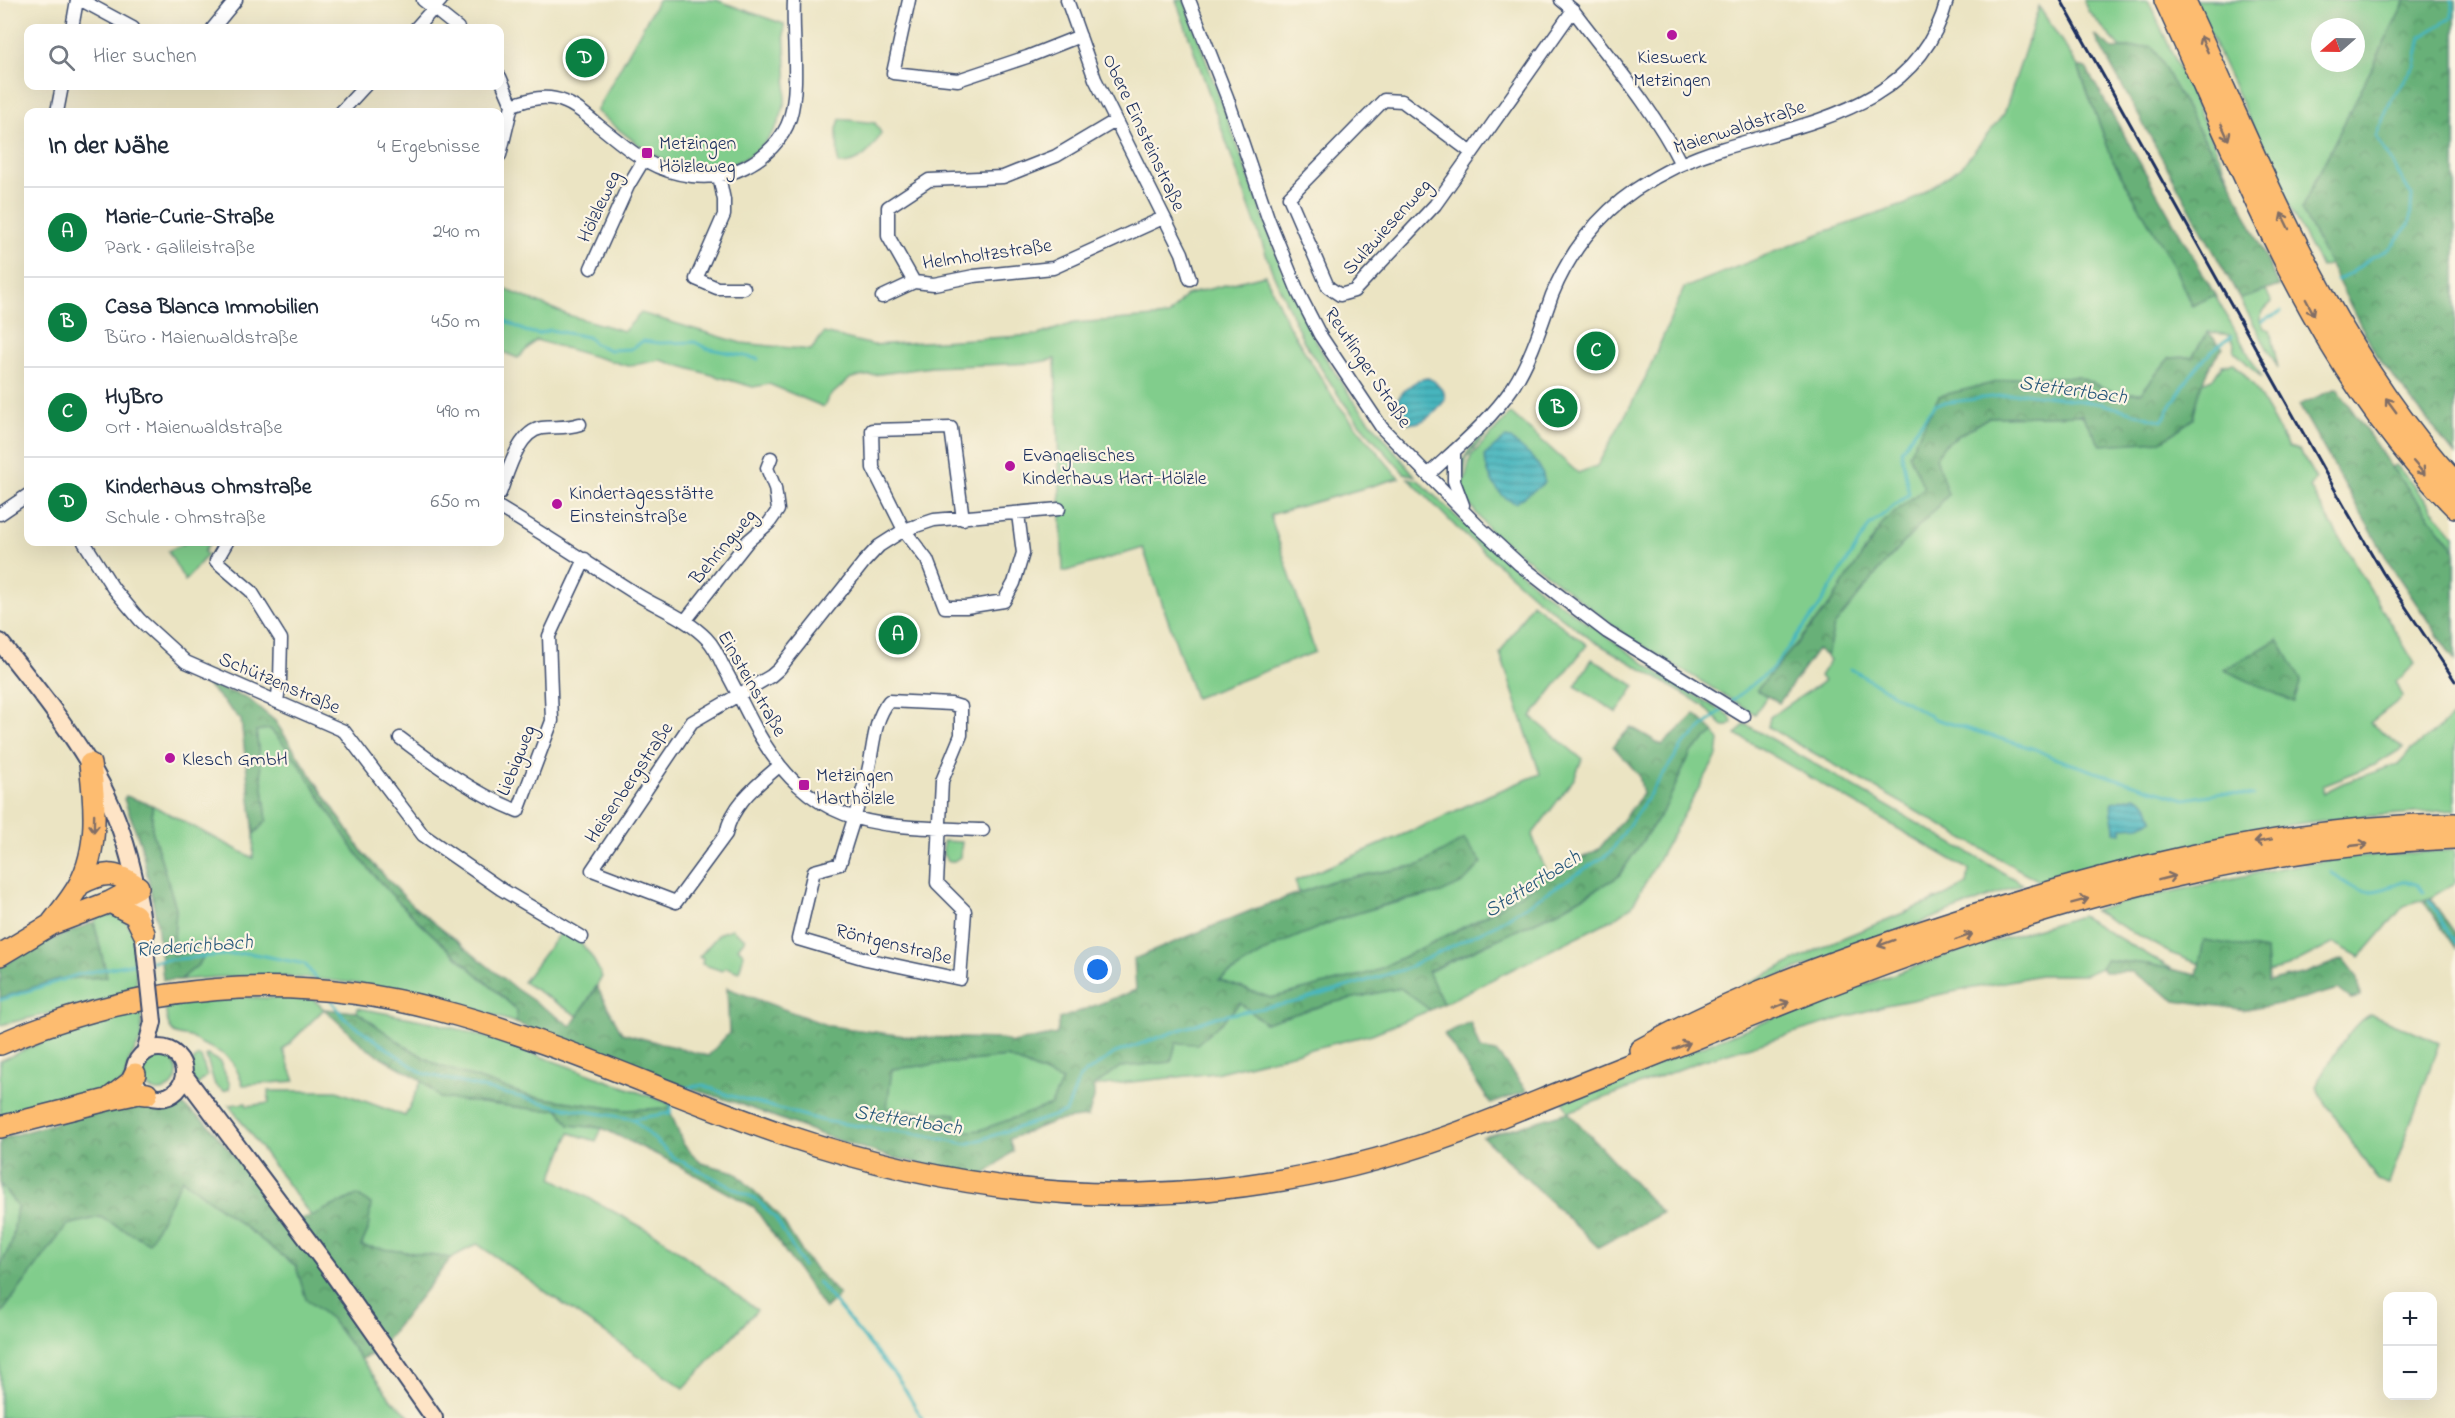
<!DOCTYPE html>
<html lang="de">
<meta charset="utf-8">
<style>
body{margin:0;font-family:"Indie Flower",sans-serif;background:#f2f2f3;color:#1f2937}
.controls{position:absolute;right:18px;bottom:18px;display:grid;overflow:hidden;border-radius:12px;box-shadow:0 6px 24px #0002}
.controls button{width:54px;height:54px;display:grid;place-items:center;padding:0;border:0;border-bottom:2px solid #e0e1e3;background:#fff;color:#1f2937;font:30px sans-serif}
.compass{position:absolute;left:2311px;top:18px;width:54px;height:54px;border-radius:50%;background:#fff;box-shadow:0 6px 24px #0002;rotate:250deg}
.you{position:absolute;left:1098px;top:970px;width:21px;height:21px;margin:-15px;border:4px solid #fff;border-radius:50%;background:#1a73e8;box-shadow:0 0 0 9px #1a73e833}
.badge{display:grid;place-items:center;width:39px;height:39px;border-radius:50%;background:#0b8043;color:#fff;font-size:20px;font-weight:700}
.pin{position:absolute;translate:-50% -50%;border:3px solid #fff;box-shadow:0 2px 6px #0006}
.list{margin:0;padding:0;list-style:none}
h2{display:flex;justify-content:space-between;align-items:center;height:78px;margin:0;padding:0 24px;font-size:26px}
h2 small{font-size:20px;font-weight:400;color:#747a83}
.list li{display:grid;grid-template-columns:39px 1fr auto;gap:18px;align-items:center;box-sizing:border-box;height:90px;padding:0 24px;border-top:2px solid #e0e1e3}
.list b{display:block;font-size:22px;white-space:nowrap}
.list p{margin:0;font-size:20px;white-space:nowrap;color:#747a83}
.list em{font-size:20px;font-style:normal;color:#747a83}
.icon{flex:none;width:33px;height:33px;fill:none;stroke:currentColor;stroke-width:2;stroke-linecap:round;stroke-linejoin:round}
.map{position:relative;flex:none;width:2455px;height:1418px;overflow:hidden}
.search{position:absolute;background:#fff;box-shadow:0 6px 24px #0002;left:24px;top:24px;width:480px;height:66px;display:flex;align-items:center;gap:15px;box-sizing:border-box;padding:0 21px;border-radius:12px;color:#747a83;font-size:22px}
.panel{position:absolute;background:#fff;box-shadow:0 6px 24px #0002;left:24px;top:108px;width:480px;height:438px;border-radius:12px}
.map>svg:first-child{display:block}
.green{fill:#81cd8c;stroke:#4e7e75;stroke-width:1.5;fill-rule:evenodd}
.forest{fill:url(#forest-crowns);stroke:#42706b;stroke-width:1.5;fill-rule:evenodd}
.water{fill:url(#water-rules);stroke:#30728e;stroke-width:1.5}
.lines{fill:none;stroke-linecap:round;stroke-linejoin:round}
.stream{stroke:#46b6be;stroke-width:3}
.street-casing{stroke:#3a4a6d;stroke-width:15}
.secondary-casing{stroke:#3a4a6d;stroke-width:20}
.highway-casing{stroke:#3a4a6d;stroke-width:24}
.street{stroke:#fff;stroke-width:12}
.secondary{stroke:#fee4c6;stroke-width:16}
.highway{stroke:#fdbc70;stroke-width:21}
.rail{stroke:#1b2f5e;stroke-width:3}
.secondary-bridge-casing{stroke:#3a4a6d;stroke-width:20;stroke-linecap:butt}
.secondary-bridge{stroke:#fee4c6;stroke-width:16}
.oneway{stroke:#816e66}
.poi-dot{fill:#b5179e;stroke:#fcf5e5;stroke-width:2}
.labels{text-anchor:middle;stroke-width:4.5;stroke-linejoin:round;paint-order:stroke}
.poi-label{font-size:20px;fill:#1b2f5e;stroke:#fcf5e5;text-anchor:start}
.street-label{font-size:20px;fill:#1b2f5e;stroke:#fcf5e5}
.water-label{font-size:21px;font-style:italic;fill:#28587b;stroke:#fcf5e5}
</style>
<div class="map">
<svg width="2455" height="1418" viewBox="0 0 2455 1418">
<defs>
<pattern id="forest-crowns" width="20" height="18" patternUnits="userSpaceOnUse" patternTransform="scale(1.5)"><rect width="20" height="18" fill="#68b078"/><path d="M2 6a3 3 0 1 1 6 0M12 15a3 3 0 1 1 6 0" fill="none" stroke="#559066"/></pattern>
<pattern id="water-rules" width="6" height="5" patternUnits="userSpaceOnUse" patternTransform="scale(1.5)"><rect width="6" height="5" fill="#46b6be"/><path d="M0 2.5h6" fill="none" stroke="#3a949e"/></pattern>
</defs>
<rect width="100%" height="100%" fill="#fcf5e5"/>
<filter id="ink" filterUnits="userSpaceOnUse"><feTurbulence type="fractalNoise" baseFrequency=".0167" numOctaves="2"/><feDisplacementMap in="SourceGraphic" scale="12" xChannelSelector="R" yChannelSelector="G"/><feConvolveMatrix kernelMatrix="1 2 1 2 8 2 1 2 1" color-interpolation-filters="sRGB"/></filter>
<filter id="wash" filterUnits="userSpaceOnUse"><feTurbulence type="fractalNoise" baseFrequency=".008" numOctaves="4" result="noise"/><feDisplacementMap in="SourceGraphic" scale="24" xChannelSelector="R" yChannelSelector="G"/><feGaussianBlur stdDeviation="1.35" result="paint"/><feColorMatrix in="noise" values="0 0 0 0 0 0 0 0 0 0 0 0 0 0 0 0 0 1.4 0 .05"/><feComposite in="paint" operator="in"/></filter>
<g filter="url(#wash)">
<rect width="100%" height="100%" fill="#ebe4c3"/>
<path class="green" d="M658,0H716L784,24C784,50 791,92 781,116C774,136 758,153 738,162C679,187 639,145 596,111Z
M1176,0H1184L1282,268L1305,320L1325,357L1353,400L1415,476L1404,473L1360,424L1341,399L1304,342L1272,271Z
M2083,0H2148L2230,179L2200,132L2152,47L2121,48L2088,11Z
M2194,0H2406L2301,209L2330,264L2321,267L2294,216ZM2320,27H2356V63H2320Z
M2039,7L2078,66L2113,161L2174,266L2191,305L2215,295L2262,378L2234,351L2235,345L2230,335L2208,332L2192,357L2169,358L2141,393L2117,394L2078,377L1939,396L1924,488L1884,522L1828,607L1757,690L1767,696L1755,714L1630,638L1489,530L1467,501L1459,483L1465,480L1471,456L1511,413L1578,473L1597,466L1643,383L1684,288L1824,232L1906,204L1961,167L2004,114Z
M840,119L875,123L881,133C873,151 858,165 838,164L837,129Z
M1265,275L1290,328L1336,402L1399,478L1270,515L1315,652L1195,698L1143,548L1063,572L1055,359L1034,363L931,367L851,378L828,398L824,407L769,384L753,387L660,360L628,366L536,340L518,358L500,351V287L568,315L624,331L641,313L741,343L811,350L824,333L873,345L1038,335L1074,323L1168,316L1186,295Z
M2266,291L2272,302L2264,310L2260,319L2264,328L2270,330L2278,368L2240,299Z
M2234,363L2254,386L2288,447L2299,450L2316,479L2310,488L2415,664L2396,682L2403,697L2370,723L2403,748L2377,764L2323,785V793L2343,783L2398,764L2410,751L2455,715V810L2333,819L2275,827L2039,881L1768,727L1770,717L1824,681L1820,676L1830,660L1827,656L1833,626L1884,564L1948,495L1935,457L1946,443L1989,417L2082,415L2101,445L2193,419L2200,384L2214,378L2222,365Z
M1491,425H1494L1467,457L1462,479H1459C1460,455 1476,442 1491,425Z
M2396,465L2455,536V549L2391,467Z
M1408,478L1418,480L1463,523L1541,590L1663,676L1730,716L1732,723L1729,726H1723L1703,705L1592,640L1536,598L1457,528Z
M187,542H210L204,552L207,555L185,581L168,551Z
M1532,603L1587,645L1531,717L1582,759L1574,779L1532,835L1548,877L1478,920L1373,972L1271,998L1219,980C1237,969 1255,956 1274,946C1326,919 1384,904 1441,893L1464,840L1420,865L1332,881L1299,893L1295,881L1437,820L1484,797L1540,774L1500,653Z
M898,615L916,642L914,647H884L879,641Z
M1592,659L1635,686L1617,713L1575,686Z
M1745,724L2023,884L1747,988L1744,985L1833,942L1947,895L1967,884L1969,870L1736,734Z
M270,729C309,768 330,821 365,864C407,917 467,964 517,1010L516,1023C408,985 294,968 180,980L198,965L215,940L173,955L176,908L152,830V805L253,858L254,834L267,820L256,730Z
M1714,732L1719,741L1717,756L1632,906L1613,919L1443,1004L1428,972L1560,910L1618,877L1665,808L1691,752Z
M943,841L962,842L960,857L954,861H949L943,855Z
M2455,850V883L2430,898L2404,906L2360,957L2334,943L2288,967L2267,972L2266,950L2204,941L2200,964L2170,953L2094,911L2120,903L2280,868L2346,857Z
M100,915L123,916L135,937L137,993L0,1025V998L58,979L107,977L94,922Z
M2081,916L2174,970L2148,964L2107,960L2101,968L2085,975H2040L1886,1005L1701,1061L1568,1112L1563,1101L1789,1012L1950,954Z
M563,929C584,944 592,954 602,977L578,1016L523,982Z
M732,929L745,939L738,948L744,954L739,972L726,967L722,971L702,964L703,959L699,957L720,933Z
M1400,988L1430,1010L1372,1034L1215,1073L1094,1086L1120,1067L1171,1062L1176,1043L1221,1023L1240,1003L1265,1023L1331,1003Z
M236,997L313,999L324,1009L283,1050L295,1081L243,1085C233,1056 227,1055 202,1044C197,1042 194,1038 190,1037C184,1035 177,1037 172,1031C166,1024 166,1012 165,1004Z
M358,1008L432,1022L496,1040L671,1104L669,1108L624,1110L529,1096L437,1065L405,1046L357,1012Z
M141,1010L142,1038L129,1061L124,1081L106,1094L0,1122V1061L48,1039Z
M2371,1014L2439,1043L2389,1184L2378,1181L2319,1093L2317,1086L2319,1079C2331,1061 2352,1021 2371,1014Z
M207,1055L220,1062L230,1085L229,1089L224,1091L215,1085L206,1056Z
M141 1073a18 18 0 1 1 36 0a18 18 0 1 1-36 0Z
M198,1056L201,1057L207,1076L196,1086C191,1075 187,1065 198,1056Z
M1007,1057L1062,1081L1051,1105L980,1131L957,1132L886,1108L892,1069Z
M422,1080L440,1098L542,1110L560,1109L569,1125L602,1128L596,1141L570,1133L552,1178L660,1237L757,1310L684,1388L477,1244L451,1258L361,1246L368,1230L357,1195L311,1216L229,1105L246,1103L247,1106L269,1103L268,1091H337L405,1116Z
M182,1179L296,1266L306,1299L331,1319L391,1399L412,1418H0V1315L67,1225L100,1217L149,1242Z
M0,1184L17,1206L12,1242L0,1267Z"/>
<path class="forest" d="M2406,0H2455V455L2376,355L2301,209Z
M2094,35L2113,49L2152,46L2200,132L2230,180L2279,286L2240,299Z
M2078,66L2086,68L2215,295L2192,306L2174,266L2113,161Z
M2208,332L2223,348C2203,371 2199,390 2193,419L2162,441L2101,445L2082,415L1989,417L1946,443L1936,457L1948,495L1884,564L1834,626L1827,656L1817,650L1779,703L1757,690L1828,607L1884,522L1924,488L1909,454L1939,396L2018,377H2078L2117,393H2141L2169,358L2192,357Z
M2337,388L2391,467L2455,549V661L2391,566L2299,405Z
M2278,639L2301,680L2294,702L2224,670Z
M206,684L246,697L275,721L363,853L412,905L516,989L571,1026L597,987L622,1033L708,1056L729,1033L727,988L829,1026L912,1037L1002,1039L1012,1043L1057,1034L1059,1019L1136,990L1134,959L1252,910L1332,881L1420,865L1464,839L1482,863L1463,883L1441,893L1395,902L1341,918L1275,946L1219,980L1271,998L1373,972L1478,920L1563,868L1599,849L1643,794L1639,775L1613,746L1631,727L1662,745L1695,714L1714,732L1691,752L1665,808L1618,877L1560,910L1428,971L1443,1004L1430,1010L1400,988L1331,1003L1265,1023L1240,1003L1221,1023L1197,1044L1176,1043L1171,1062L1120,1067L1094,1086V1098L1088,1117L1055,1121L1009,1139L1013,1151L982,1177L890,1157L831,1138L740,1104L668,1081L516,1023L517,1010C467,964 407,917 365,864C330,821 308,767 270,729L256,731L267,820L254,834L241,720ZM1007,1057L1062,1081L1051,1105L980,1130L957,1132L956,1114L887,1108L892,1069Z
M126,796L152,805V830L176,908L173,955L216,939L198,965L180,980H163L157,923L141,845L124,799Z
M2430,898L2455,933V948L2424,902Z
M94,922L107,977L58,979L0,998V968L30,948Z
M2204,940L2266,950L2268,982L2306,973L2343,959L2358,978L2360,997L2351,999L2338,989L2300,1000L2246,1010L2175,1000L2132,972H2104L2101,968L2106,960L2148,964L2197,975Z
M324,1009L357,1012L405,1046L437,1065L529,1096L624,1110L669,1108L683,1144L701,1163L735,1172L779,1216L808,1261L839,1295L825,1309L754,1207L670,1161L602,1128L569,1125L559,1109L542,1110L440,1098L421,1080L366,1048Z
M1470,1022L1480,1049L1496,1052L1527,1091L1491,1104L1444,1034Z
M178,1102L207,1123L289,1222L311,1216L357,1195L371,1204L368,1230L361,1246L451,1258L376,1353L361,1359L331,1319L306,1299L296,1266L182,1179L149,1243L100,1217L67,1225L0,1315V1267L12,1242L17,1206L0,1184V1139L125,1103Z
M1568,1112L1662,1213L1598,1247L1483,1137Z"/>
<path class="water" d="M1428,378L1434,381L1444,392L1445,400C1435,413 1420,429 1403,421L1395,404C1401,392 1414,379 1428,378Z
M1505,438L1511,439C1524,451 1545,464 1544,483L1516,503C1498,499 1485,472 1485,455Z
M2135,796C2147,801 2150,807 2153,820L2140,826L2122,827V833L2115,832C2116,821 2109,813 2112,802Z"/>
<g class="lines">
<path class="stream" d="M2337,280L2349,275L2370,258L2389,249L2410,223L2412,196L2376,136L2392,98L2415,66L2421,37L2452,17V0
M500,318L525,331L538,334L550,330L588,337L595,344L610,350L631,349L643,341L659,343L695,342L706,348L758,359
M2262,321L2281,312
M1851,669L1935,719L2035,749L2054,758L2117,779L2185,799L2222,793L2253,796
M1728,704L1772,669L1817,610L1870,525L1909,494L1901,450L1935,404L2023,393L2103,404L2162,421C2181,389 2199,356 2232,336
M2331,872C2359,898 2372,894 2406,881L2418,885L2423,892
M2429,900L2455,943
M152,961L249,953L305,964L318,982
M0,1000L80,974L140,962
M331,1000L344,1018L422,1073L560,1107L633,1119L670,1113L673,1101
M685,1088L703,1085L728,1095L824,1121L924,1135L967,1144L1066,1112L1080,1077L1115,1053L1216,1017L1300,1001L1405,969L1497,924L1610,853L1683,745L1724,708
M633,1119L673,1157L757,1200L776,1219L803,1266
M818,1282L901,1383L922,1418"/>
</g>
</g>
<g filter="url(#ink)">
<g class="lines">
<g class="street-casing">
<path id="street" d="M81,0L133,28
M423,0L458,28
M909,0L893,73L958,80L1027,57L1080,36
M1067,0L1095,79L1182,253L1190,279
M1189,0L1227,97L1268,218L1299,294L1320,335L1382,428L1478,526L1519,564L1565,600L1607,632L1744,716
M1561,0L1573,10C1610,59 1653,108 1681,164
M72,28L77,0
M213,28L236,0
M416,28L441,0
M500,77L512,105L500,155
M512,105C530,99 546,94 565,102C578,107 588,117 598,125C630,150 650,171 692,176C711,178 728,176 745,167C765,157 783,140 790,118C800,85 792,36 794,0
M57,112L62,86
M341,112L365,86
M1115,121L1056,156L1028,167L1003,177L929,180L888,207V236L914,282L934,284L974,276L1053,268L1163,218
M1472,153L1435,205L1354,291L1340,295L1328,287L1289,197L1384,100L1402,101L1472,153L1573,10
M719,176L724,200V215L696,279L717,288H744
M591,268L628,186L643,161
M882,297L914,282
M1454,451V481L1463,505
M1428,475C1457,448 1490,421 1513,387C1531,359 1541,326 1552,295C1569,253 1598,215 1635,190C1662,172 1691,158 1721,149C1812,121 1919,107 1947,0
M500,493C508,473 518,431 542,428C557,426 564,429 580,424
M500,508C547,536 592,566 638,595C661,609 688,619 707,639C714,646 719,657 723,666C735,687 745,709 757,731C814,832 879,826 983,830
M0,514L28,495
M963,519L951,428L872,430L873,468L904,530L927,560L945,607H966L1004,601L1014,583L1023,553L1018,514
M84,542L113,588L140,620L186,662L344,731L423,835L501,889L582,937
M227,542L216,561L251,591L281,639L280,680L277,702
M685,621L748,541L769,523L778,510L775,488L767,468L771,458
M889,701L951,704L961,707V735L942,781L937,883L965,911L960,979L866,959L798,939L814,871L840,864C849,833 860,802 868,771C874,747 873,721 889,701Z
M400,738C438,767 474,793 518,811L552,721L549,636L585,559
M779,766C758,784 731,805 726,834L676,902L592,870L692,722L771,676L779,669L864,562L879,546L904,530L934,520L1059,509"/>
</g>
<g class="secondary-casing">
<path id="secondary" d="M0,642C31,681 63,720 89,763C126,822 140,890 146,958
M134 1073a25 25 0 1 1 50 0a25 25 0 1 1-50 0Z
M145,1052L153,1022
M184,1075L331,1271L434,1418"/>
</g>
<g class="highway-casing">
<path id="highway" d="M2165,0C2246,175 2315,368 2455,507
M2184,0C2262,168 2328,344 2455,483
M110,902L135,915L144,933
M52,923C61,911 72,898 79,885C99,849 95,804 90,764
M0,955L52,924L110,902L138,887C115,870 104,872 80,884
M0,1044C140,983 291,971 438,1010C558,1041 670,1096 788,1136C901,1174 1020,1197 1140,1194C1242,1191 1345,1173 1441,1139C1490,1122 1536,1102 1584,1083C1652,1056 1719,1029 1786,1002C1999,917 2224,846 2455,838
M1640,1050C1742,992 1855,953 1967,917C2126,867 2287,826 2455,824
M110,1098L131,1082L135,1074
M0,1127L107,1100L139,1093L147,1094"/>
</g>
<use href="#street" class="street"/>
<use href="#secondary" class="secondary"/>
<use href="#highway" class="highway"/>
<path class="rail" d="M2061,0L2344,506L2383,573L2455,681"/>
<g class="secondary-bridge-casing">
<path id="secondary-bridge" d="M146,958L153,1022"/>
</g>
<use href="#secondary-bridge" class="secondary-bridge"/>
</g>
<defs><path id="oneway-shaft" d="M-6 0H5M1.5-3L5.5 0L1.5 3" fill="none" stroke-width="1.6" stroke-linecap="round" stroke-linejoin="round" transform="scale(1.5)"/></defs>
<g class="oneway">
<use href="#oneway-shaft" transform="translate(2204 44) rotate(-115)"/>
<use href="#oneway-shaft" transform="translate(2225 132) rotate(66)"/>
<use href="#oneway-shaft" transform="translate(2285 221) rotate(-116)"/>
<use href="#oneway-shaft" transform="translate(2310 307) rotate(62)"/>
<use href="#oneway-shaft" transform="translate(2391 405) rotate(-126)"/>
<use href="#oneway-shaft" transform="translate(2419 468) rotate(49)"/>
<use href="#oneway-shaft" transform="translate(94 823) rotate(91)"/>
<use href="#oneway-shaft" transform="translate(2263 841) rotate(170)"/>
<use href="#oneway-shaft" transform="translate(2359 845) rotate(-6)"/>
<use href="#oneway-shaft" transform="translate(2167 878) rotate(-14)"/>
<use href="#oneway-shaft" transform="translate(2080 901) rotate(-15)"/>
<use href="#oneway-shaft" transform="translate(1964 937) rotate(-18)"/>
<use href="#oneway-shaft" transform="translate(1886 943) rotate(160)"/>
<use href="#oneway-shaft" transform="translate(1781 1005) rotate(-22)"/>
<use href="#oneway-shaft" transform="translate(1682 1046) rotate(-22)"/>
</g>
</g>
<g class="poi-dot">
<circle cx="1672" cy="35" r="6"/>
<rect x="641" y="147" width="12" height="12" rx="3"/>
<circle cx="1010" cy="466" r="6"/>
<circle cx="557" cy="504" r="6"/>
<circle cx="170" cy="758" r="6"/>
<rect x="798" y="779" width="12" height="12" rx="3"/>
</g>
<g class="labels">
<g class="poi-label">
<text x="1672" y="63" text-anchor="middle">Kieswerk<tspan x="1672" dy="23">Metzingen</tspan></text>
<text x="659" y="149">Metzingen<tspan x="659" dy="23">Hölzleweg</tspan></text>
<text x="1022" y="461">Evangelisches<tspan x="1022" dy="23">Kinderhaus Hart-Hölzle</tspan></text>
<text x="569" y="499">Kindertagesstätte<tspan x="569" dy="23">Einsteinstraße</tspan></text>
<text x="182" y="765">Klesch GmbH</text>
<text x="816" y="781">Metzingen<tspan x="816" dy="23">Harthölzle</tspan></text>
</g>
<g class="street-label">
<text transform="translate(1739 126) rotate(-18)" y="7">Maienwaldstraße</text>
<text transform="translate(1145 132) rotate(65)" y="7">Obere Einsteinstraße</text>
<text transform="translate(598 206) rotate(-65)" y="7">Hölzleweg</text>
<text transform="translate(1386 226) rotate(-48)" y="7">Sulzwiesenweg</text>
<text transform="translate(987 253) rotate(-8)" y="7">Helmholtzstraße</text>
<text transform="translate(1369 367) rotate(56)" y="7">Reutlinger Straße</text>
<text transform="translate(722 546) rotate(-50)" y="7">Behringweg</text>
<text transform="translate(280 682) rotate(23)" y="7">Schützenstraße</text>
<text transform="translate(753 683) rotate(60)" y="7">Einsteinstraße</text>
<text transform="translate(515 760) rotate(-68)" y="7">Liebigweg</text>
<text transform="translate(628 782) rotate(-56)" y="7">Heisenbergstraße</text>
<text transform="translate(894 943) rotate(14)" y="7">Röntgenstraße</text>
</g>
<g class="water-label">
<text transform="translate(2073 389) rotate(8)" y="7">Stettertbach</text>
<text transform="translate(1532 883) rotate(-32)" y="7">Stettertbach</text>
<text transform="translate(194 945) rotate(-4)" y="7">Riederichbach</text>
<text transform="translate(908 1119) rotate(9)" y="7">Stettertbach</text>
</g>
</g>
</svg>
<div class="controls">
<button>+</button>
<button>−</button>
</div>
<svg class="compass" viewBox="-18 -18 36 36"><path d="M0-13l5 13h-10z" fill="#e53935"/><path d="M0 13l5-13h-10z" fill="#747a83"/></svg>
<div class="you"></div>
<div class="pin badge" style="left:898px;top:635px">A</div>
<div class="pin badge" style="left:1558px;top:408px">B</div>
<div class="pin badge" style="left:1596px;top:351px">C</div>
<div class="pin badge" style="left:585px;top:58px">D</div>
<div class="search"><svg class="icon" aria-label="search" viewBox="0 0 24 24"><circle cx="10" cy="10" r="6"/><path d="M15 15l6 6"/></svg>Hier suchen</div>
<section class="panel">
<h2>In der Nähe<small>4 Ergebnisse</small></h2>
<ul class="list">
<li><span class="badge">A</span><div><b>Marie-Curie-Straße</b><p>Park · Galileistraße</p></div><em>240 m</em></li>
<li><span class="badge">B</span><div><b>Casa Blanca Immobilien</b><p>Büro · Maienwaldstraße</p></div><em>450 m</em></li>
<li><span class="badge">C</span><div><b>HyBro</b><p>Ort · Maienwaldstraße</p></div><em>490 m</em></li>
<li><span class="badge">D</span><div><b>Kinderhaus Ohmstraße</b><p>Schule · Ohmstraße</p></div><em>650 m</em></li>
</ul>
</section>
</div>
